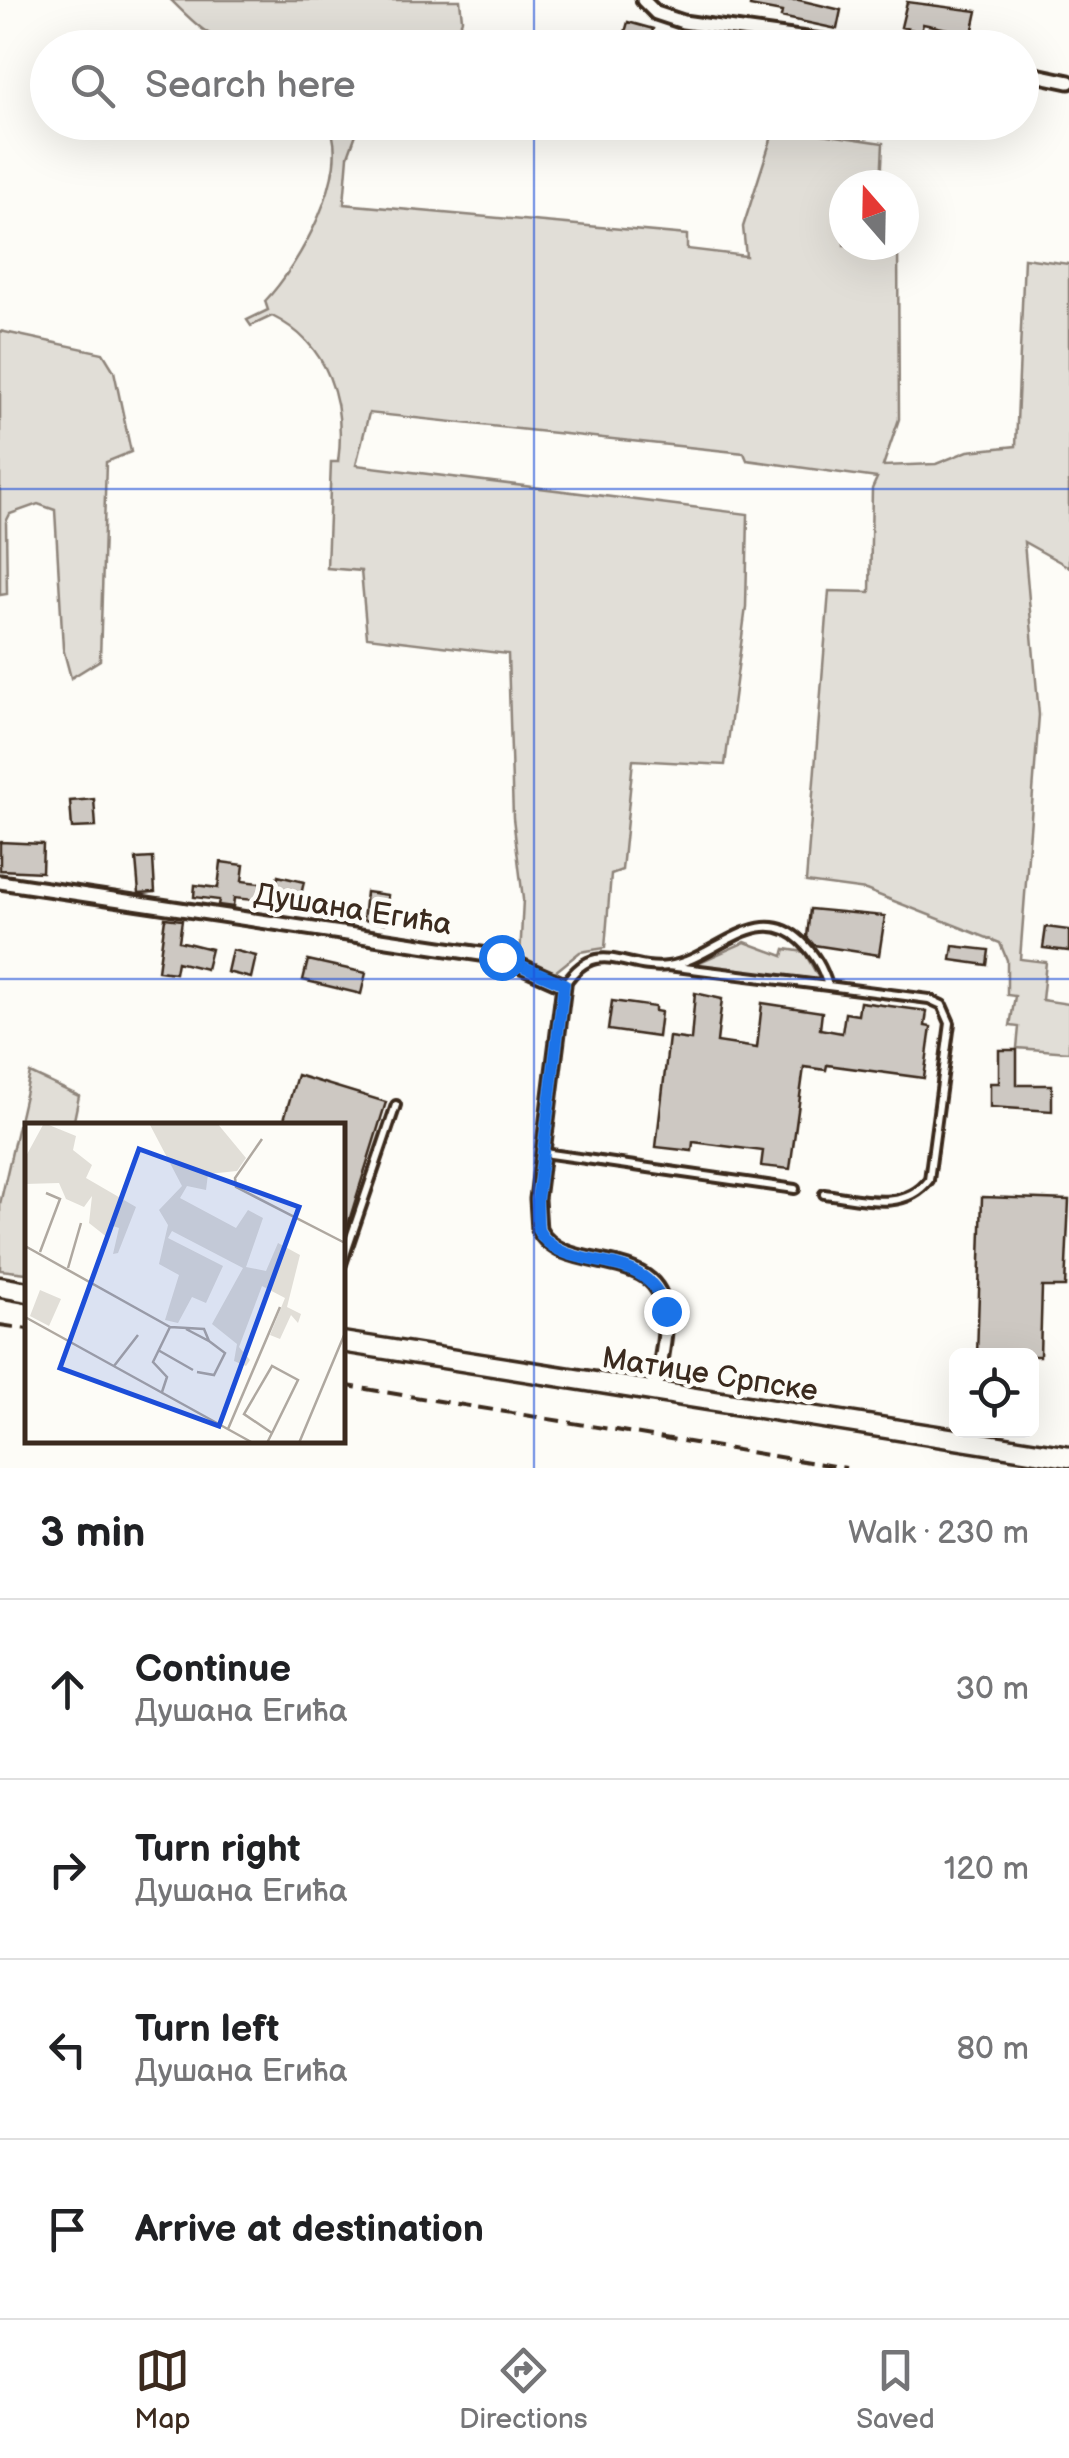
<!DOCTYPE html>
<meta charset="utf-8">
<style>
body{margin:0;font-family:"Balsamiq Sans",sans-serif;background:#f2f2f2;color:#202124}
.controls{position:absolute;right:30px;bottom:30px;display:grid;overflow:hidden;border-radius:15px;box-shadow:0 10px 40px #0002}
.controls button{width:90px;height:90px;display:grid;place-items:center;padding:0;border:0;border-bottom:2px solid #e0e0e0;background:#fff;color:#202124;font:50px sans-serif}
.compass{position:absolute;left:829px;top:170px;width:90px;height:90px;border-radius:50%;background:#fff;box-shadow:0 10px 40px #0002;rotate:340deg}
.stop{position:absolute;width:30px;height:30px;margin:-22px;border:8px solid #1a73e8;border-radius:50%;background:#fff}
.stop.end{background:#1a73e8;border-color:#fff;box-shadow:0 2px 10px #0008}
.list{margin:0;padding:0;list-style:none}
h2{display:flex;justify-content:space-between;align-items:center;height:130px;margin:0;padding:0 40px;font-size:42px}
h2 small{font-size:32px;font-weight:400;color:#757577}
.list li{display:grid;grid-template-columns:65px 1fr auto;gap:30px;align-items:center;box-sizing:border-box;height:180px;padding:0 40px;border-top:2px solid #e0e0e0}
.list b{display:block;font-size:38px;white-space:nowrap}
.list p{margin:0;font-size:32px;white-space:nowrap;color:#757577}
.list em{font-size:32px;font-style:normal;color:#757577}
.icon{flex:none;width:55px;height:55px;fill:none;stroke:currentColor;stroke-width:2;stroke-linecap:round;stroke-linejoin:round}
.map{position:relative;flex:none;width:1069px;height:1468px;overflow:hidden}
.search{position:absolute;background:#fff;box-shadow:0 10px 40px #0002;left:30px;right:30px;top:30px;height:110px;display:flex;align-items:center;gap:25px;box-sizing:border-box;padding:0 35px;border-radius:55px;color:#757577;font-size:38px}
.sheet{height:850px;background:#fff}
nav{display:flex;justify-content:space-around;align-items:center;box-sizing:border-box;height:140px;border-top:2px solid #e0e0e0;background:#fff;font-size:28px;color:#757577}
nav a{display:grid;justify-items:center;gap:5px}
nav .on{color:#3b2a1e}
.map>svg:first-child{display:block}
.green{fill:#e1ded7;stroke:#8e847a;stroke-width:2.5}
.building{fill:#cdc8c2;stroke:#3b2a1e;stroke-width:2.5}
.lines{fill:none;stroke-linecap:round;stroke-linejoin:round}
.service-casing{stroke:#3b2a1e;stroke-width:14}
.minor-casing{stroke:#3b2a1e;stroke-width:19}
.primary-casing{stroke:#3b2a1e;stroke-width:25}
.service{stroke:#fdfcf7;stroke-width:6}
.minor{stroke:#fdfcf7;stroke-width:11}
.primary{stroke:#fdfcf7;stroke-width:18}
.rail{stroke:#3b2a1e;stroke-width:4;stroke-dasharray:15 8;stroke-linecap:butt}
.route{stroke:#1a73e8;stroke-width:12}
.grid{fill:none;stroke:#1d4ed8;stroke-width:2.5;stroke-opacity:0.55}
.labels{text-anchor:middle;stroke-width:9;stroke-linejoin:round;paint-order:stroke}
.street-label{font-size:30px;fill:#3b2a1e;stroke:#fdfcf7}
.inset-road{fill:none;stroke:#afa8a0;stroke-width:2.5}
.view{fill:#1d4ed8;fill-opacity:0.15;stroke:#1d4ed8;stroke-width:5}
.inset-edge{fill:none;stroke:#3b2a1e;stroke-width:5}
</style>
<div class="map">
<svg width="1069" height="1468" viewBox="0 0 1069 1468">
<rect width="100%" height="100%" fill="#fdfcf7"/>
<filter id="ink" filterUnits="userSpaceOnUse"><feTurbulence type="fractalNoise" baseFrequency=".01" numOctaves="2"/><feDisplacementMap in="SourceGraphic" scale="20" xChannelSelector="R" yChannelSelector="G"/><feConvolveMatrix kernelMatrix="1 2 1 2 8 2 1 2 1" color-interpolation-filters="sRGB"/></filter>
<g filter="url(#ink)">
<path class="green" d="M171,0H460L462,19L454,47H239C210,40 192,21 171,0Z
M328,123H360L348,156L344,204L687,235V249L746,256L743,227L775,127L883,143L881,185H844V245H898L899,419L883,466L936,464L968,451L1016,446L1024,258L1069,264V567L1024,542L1039,715L1020,959L1046,962L1042,1000L1069,1004V1052L1017,1048L1019,1027L1010,1026L1015,996L1007,995V960L1000,943L866,890L806,882L829,591L870,592L872,489L877,478L747,460L744,453L369,413L356,465L748,514L746,607L725,765L633,760L622,870L611,874L605,948L580,952L555,972L520,959L523,899L513,818L508,654L367,637L361,571L327,568L331,462H338C346,403 329,344 272,316L251,326L247,320L268,310L265,301C298,267 354,169 328,123Z
M0,331L103,353L114,371L131,452L106,462L100,660L71,678L63,648L55,510L38,504L10,514L6,522L7,594L0,595Z
M745,942L783,956L785,949L804,952L821,982L693,965Z
M30,1073L79,1096L73,1125L28,1126L27,1273L0,1270V1204Z"/>
<path class="building" d="M751,0H799L841,10L837,29L781,17L782,12L750,6Z
M907,2L977,11L972,34L923,24L921,32L901,27Z
M628,22L653,29L651,37L677,48L622,43Z
M94,799L96,827L72,828L70,801Z
M0,842L43,844L42,872L0,870Z
M153,858L155,892L139,893L136,859Z
M221,862L244,865L242,881L276,885L278,876L304,882L299,903L264,894L263,901L234,898L233,907L218,905L219,900L194,897L195,885L218,888Z
M366,892L388,895L385,923L363,920Z
M810,909L885,916L879,955L814,945L807,937Z
M165,918L182,920L179,941L211,949L206,969L177,962L175,973L158,971Z
M1046,927L1069,930V951L1043,948Z
M953,946L989,950L987,965L951,960Z
M232,950L256,956L251,978L227,972Z
M308,960L366,973L361,994L303,980Z
M695,993L722,999L717,1042L757,1048L762,1003L822,1012L820,1029L842,1033L845,1013L858,1015L860,1002L927,1011L925,1026L931,1027L924,1078L827,1065L826,1070L804,1067L790,1169L761,1166L763,1151L693,1142L692,1151L656,1147L669,1037L691,1040Z
M612,1001L655,1007V1011L661,1012L658,1037L608,1030Z
M999,1050H1017V1085H1052V1111L990,1107V1083H999Z
M297,1075L386,1102L344,1237L342,1126H282Z
M982,1197L1069,1200L1065,1287H1042L1040,1356H977Z"/>
<g class="lines">
<g class="service-casing">
<path id="service" d="M565,984C598,935 625,972 668,966C714,960 758,900 801,941C815,954 823,968 828,986L668,966
M544,1153L795,1189
M824,1194C860,1198 904,1213 929,1180L950,1023L942,1005L929,999L828,986
M342,1264L396,1105"/>
</g>
<g class="minor-casing">
<path id="minor" d="M643,0L656,13L683,22L873,48
M1022,72L1069,82
M0,882L501,957L564,985L537,1199L539,1230C563,1276 654,1245 664,1307C669,1332 659,1366 656,1392"/>
</g>
<g class="primary-casing">
<path id="primary" d="M0,1287L28,1292
M342,1342L1069,1457"/>
</g>
<use href="#service" class="service"/>
<use href="#minor" class="minor"/>
<use href="#primary" class="primary"/>
<path class="rail" d="M0,1325L28,1329
M342,1385L846,1468"/>
</g>
</g>
<g class="lines" filter="url(#ink)">
<path class="route" d="M501,957L564,984L537,1200L538,1230C565,1279 647,1241 666,1311"/>
</g>
<path class="grid" d="M534,0V48M534,122V1468M0,489H1069M0,979H1069"/>
<g class="labels">
<g class="street-label">
<text transform="translate(353 909) rotate(9)" y="10">Душана Егића</text>
<text transform="translate(710 1374) rotate(9)" y="10">Матице Српске</text>
</g>
</g>
<g transform="translate(25 1123)">
<rect width="320" height="320" fill="#fdfcf7"/>
<path d="M19,0L51,13L48,27L67,42L61,55L111,84L93,130L88,131L94,105L88,103L83,115L64,100L67,73L59,84L41,76L34,60L0,61V35ZM124,0H192L221,35L212,48L183,51L181,67L162,63L155,75L211,105L223,87L238,95L221,144L241,148L253,120L275,132L262,184L276,191L273,200L266,192L255,216L245,212L260,175L237,163L214,224L225,237L221,243L209,238L212,221L187,201L218,145L147,108L143,115L198,143L181,180L167,174L153,200L140,197L154,152L134,141L143,102L134,87L157,63ZM15,167L36,176L24,203L5,193Z" fill="#e1ded7"/>
<path class="inset-road" d="M237,16L210,55L211,64L320,120M0,123L145,204M15,129L35,76L21,70M43,145L56,100M0,194L228,320M145,204L179,206L184,218L161,206M133,227L168,247M89,243L113,212M172,249L189,252L200,230L184,218M137,269L142,254L128,239L145,204M203,306L255,184M242,320L249,306L273,257L247,243L219,291L247,310M274,320L320,210"/>
<path class="view" d="M114,26L274,84L194,303L35,245Z"/>
<rect width="320" height="320" class="inset-edge"/>
</g>
</svg>
<div class="controls">
<button><svg class="icon" aria-label="locate" viewBox="0 0 24 24"><circle cx="12" cy="12" r="6"/><path d="M12 2v4M12 18v4M2 12h4M18 12h4"/></svg></button>
</div>
<svg class="compass" viewBox="-18 -18 36 36"><path d="M0-13l5 13h-10z" fill="#e53935"/><path d="M0 13l5-13h-10z" fill="#757577"/></svg>
<div class="stop" style="left:501px;top:957px"></div>
<div class="stop end" style="left:666px;top:1311px"></div>
<div class="search"><svg class="icon" aria-label="search" viewBox="0 0 24 24"><circle cx="10" cy="10" r="6"/><path d="M15 15l6 6"/></svg>Search here</div>
</div>
<section class="sheet">
<h2>3 min<small>Walk · 230 m</small></h2>
<ul class="list">
<li><svg class="icon" aria-label="ahead" viewBox="0 0 24 24"><path d="M12 20V5M6 11l6-6 6 6"/></svg><div><b>Continue</b><p>Душана Егића</p></div><em>30 m</em></li>
<li><svg class="icon" aria-label="right" viewBox="0 0 24 24"><path d="M7 20v-9h11M14 6l5 5-5 5"/></svg><div><b>Turn right</b><p>Душана Егића</p></div><em>120 m</em></li>
<li><svg class="icon" aria-label="left" viewBox="0 0 24 24"><path d="M17 20v-9H6M10 6l-5 5 5 5"/></svg><div><b>Turn left</b><p>Душана Егића</p></div><em>80 m</em></li>
<li><svg class="icon" aria-label="arrive" viewBox="0 0 24 24"><path d="M6 21V4h12l-3 4 3 4H6"/></svg><div><b>Arrive at destination</b></div></li>
</ul>
</section>
<nav>
<a class="on"><svg class="icon" aria-label="map" viewBox="0 0 24 24"><path d="M3 6l6-2 6 2 6-2v14l-6 2-6-2-6 2zM9 4v14M15 6v14"/></svg>Map</a>
<a><svg class="icon" aria-label="directions" viewBox="0 0 24 24"><path d="M12 3l9 9-9 9-9-9zM9 14v-3h6M13 9l2 2-2 2"/></svg>Directions</a>
<a><svg class="icon" aria-label="saved" viewBox="0 0 24 24"><path d="M7 4h10v16l-5-4-5 4z"/></svg>Saved</a>
</nav>
